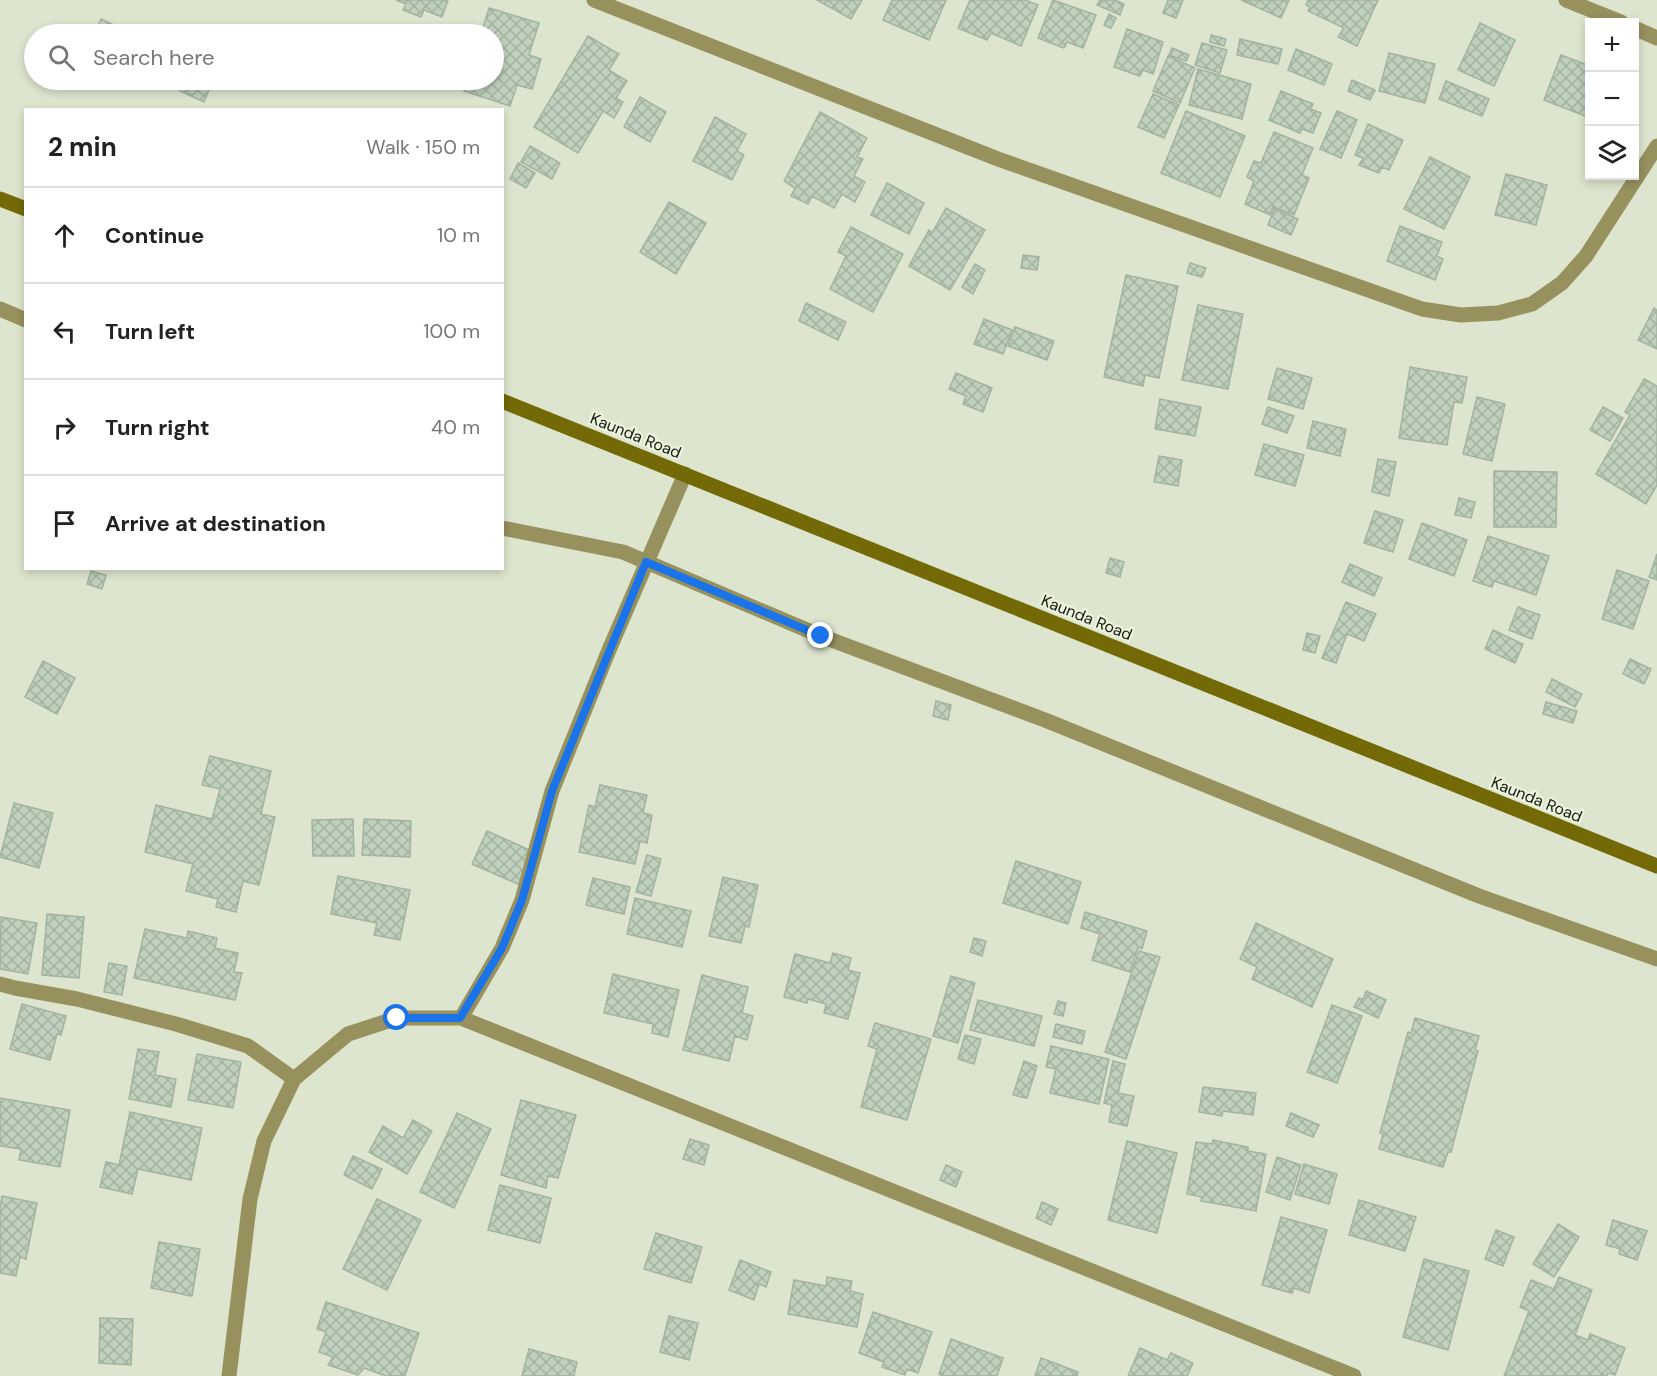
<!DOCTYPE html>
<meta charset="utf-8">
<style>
body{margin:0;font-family:"DM Sans",sans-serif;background:#f6f6f6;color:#222}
.controls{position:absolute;right:18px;top:18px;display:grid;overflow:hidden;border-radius:0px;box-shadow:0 3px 9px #0003}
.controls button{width:54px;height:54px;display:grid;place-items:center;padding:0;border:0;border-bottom:2px solid #e0e0e0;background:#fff;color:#222;font:30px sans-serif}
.stop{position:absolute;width:18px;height:18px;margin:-14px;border:4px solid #1a73e8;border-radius:50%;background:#fff}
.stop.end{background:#1a73e8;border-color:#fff;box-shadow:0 2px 6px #0008}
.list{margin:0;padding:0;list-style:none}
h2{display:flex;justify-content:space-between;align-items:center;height:78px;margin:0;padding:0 24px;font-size:26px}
h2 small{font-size:20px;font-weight:400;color:#767676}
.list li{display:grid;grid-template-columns:39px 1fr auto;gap:18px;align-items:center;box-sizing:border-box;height:96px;padding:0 24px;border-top:2px solid #e0e0e0}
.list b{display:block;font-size:22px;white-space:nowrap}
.list em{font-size:20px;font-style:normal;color:#767676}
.icon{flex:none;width:33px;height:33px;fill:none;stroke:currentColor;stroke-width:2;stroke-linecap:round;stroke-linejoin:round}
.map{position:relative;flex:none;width:1657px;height:1376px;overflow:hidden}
.search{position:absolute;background:#fff;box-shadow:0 3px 9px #0003;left:24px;top:24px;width:480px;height:66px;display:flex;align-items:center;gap:15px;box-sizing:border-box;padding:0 21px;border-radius:33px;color:#767676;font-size:22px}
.panel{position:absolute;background:#fff;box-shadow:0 3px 9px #0003;left:24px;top:108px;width:480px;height:462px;border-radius:0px}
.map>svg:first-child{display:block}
.building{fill:url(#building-cross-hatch);stroke:#a3b3a0;stroke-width:1.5}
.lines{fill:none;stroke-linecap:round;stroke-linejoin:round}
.lane{stroke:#97915e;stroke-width:15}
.street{stroke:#97915e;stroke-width:15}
.secondary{stroke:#736907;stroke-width:15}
.route{stroke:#1a73e8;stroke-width:8}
.labels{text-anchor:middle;stroke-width:4.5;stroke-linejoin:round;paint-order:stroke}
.street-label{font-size:16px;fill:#171a12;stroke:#ebf3db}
</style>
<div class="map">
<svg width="1657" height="1376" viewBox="0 0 1657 1376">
<defs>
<pattern id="building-cross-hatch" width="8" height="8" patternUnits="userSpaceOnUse" patternTransform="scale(1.5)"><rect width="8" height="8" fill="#bfd0bc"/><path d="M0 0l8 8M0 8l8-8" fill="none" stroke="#a3b2a1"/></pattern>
</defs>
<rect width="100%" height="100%" fill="#dee5ce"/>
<path class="building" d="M396,0H448L442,17L424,10L421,17L403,10L406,4Z
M817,0H862L851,19Z
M892,0H946L929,40L883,20Z
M970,0H1025L1038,5L1021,46L991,33L987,40L958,28Z
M1053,0L1096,15L1083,48L1067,42L1064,48L1038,38Z
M1100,0H1115L1124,4L1120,15L1097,5Z
M1168,0H1183L1176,18L1163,13Z
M1241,0H1289L1281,18Z
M1308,0H1378L1357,46L1338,37L1344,28L1308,11L1310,7L1306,5Z
M489,8L539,23L529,55L541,59L532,89L517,85L510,106L464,91L467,80H494V34H481Z
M1109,14L1116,18L1111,28L1104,25Z
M101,19L133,34H94Z
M1480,23L1515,40L1494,86L1458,70Z
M1127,29L1163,42L1153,74L1143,70L1140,76L1114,67Z
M1211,35L1226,39L1224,46L1210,42Z
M588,36L619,54L609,70L627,81L616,98L623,102L614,118L603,111L578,153L534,127Z
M1240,39L1282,49L1278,64L1237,55Z
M1202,43L1227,50L1220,73L1195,65Z
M1172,48L1189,55L1186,61L1169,55Z
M1296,49L1332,64L1324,85L1288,70Z
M1389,53L1435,64L1425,103L1379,91Z
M1561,55L1590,66V118L1544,100Z
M1168,56L1195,68L1180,103L1153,91Z
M1198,69L1251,84L1242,119L1189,105Z
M185,80H213L204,102L180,91Z
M1352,80L1375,90L1370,100L1348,91Z
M1446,81L1489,99L1482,116L1439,99Z
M1281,91L1313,104L1311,109L1321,113L1313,133L1302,129L1300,133L1269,120Z
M1153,94L1179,105L1164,138L1138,127Z
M640,97L666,112L650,142L624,127Z
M1186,111L1245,136L1220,197L1161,173Z
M1337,111L1357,120L1341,158L1320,149Z
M820,112L867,138L857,157L863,159L854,176L865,182L855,202L842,194L834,208L812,196L808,204L791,196L795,188L784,181Z
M715,117L746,134L737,151L744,155L732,180L693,161Z
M1368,124L1403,140L1389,170L1382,167L1379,173L1359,165L1363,158L1355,155Z
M1274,132L1313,148L1302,175L1309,178L1294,215L1273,207L1270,215L1245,204L1254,181L1247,177L1254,161L1261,163Z
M530,146L560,163L552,179L521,162Z
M1430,157L1470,177L1444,229L1404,209Z
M518,163L535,173L526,188L510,179Z
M1506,174L1547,185L1536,225L1495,215Z
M887,183L924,203L909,234L871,215Z
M669,202L706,223L676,274L640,252Z
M946,208L985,230L950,290L909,266L929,230L932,233Z
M1274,209L1298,219L1291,235L1268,225Z
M1400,226L1442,242L1437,256L1443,259L1435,280L1387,261Z
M851,227L903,254L873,312L830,289L846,256L838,252Z
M1023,255L1039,257L1037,270L1021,268Z
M1190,263L1206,268L1202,277L1187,273Z
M975,264L985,270L973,294L962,287Z
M1126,275L1178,286L1159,378L1145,375L1143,386L1104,377Z
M806,303L846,322L838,340L799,321Z
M1198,305L1243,314L1228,389L1182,380Z
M1654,308L1657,310V349L1638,340Z
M984,319L1012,330L1003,354L974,344Z
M1015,327L1054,341L1047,360L1008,346Z
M1410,367L1467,377L1462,403L1454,402L1447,445L1399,438Z
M1277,368L1312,378L1303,409L1268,399Z
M956,373L992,388L983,412L963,404L966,396L949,389Z
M1644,379L1657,386V485L1646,504L1596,474L1630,415L1625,412Z
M1477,397L1505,404L1492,461L1463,454Z
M1160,399L1201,407L1195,436L1155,429Z
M1268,407L1294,416L1287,433L1262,424Z
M1603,407L1623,418L1610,441L1590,430Z
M1313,421L1346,429L1340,456L1307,448Z
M1264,444L1304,455L1295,486L1255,475Z
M1159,456L1182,460L1178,486L1154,482Z
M1378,459L1396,462L1389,496L1372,492Z
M1494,471L1557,472L1556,527H1494Z
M1459,498L1475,502L1471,518L1455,515Z
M1375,511L1403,520L1393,552L1364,543Z
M1422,523L1467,540L1454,576L1409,559Z
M1488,536L1549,556L1536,595L1494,581L1492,587L1473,581Z
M1657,554V580L1649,577Z
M1110,558L1124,562L1120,577L1106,573Z
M1350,564L1382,578L1374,596L1342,582Z
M1617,570L1649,581L1633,629L1602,619Z
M91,571L106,575L102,589L87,584Z
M1346,602L1376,614L1364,641L1347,634L1336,663L1322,658Z
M1518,607L1540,615L1532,639L1509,630Z
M1493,630L1523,644L1515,663L1485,649Z
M1307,633L1320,636L1315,653L1303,650Z
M1630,659L1651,669L1644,684L1623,674Z
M43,661L75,678L57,714L25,697Z
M1552,679L1582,694L1575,707L1546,692Z
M936,701L951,705L948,720L933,716Z
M1546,702L1577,711L1573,723L1543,714Z
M210,756L271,771L261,814L275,817L259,885L243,881L236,912L216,907L218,899L186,891L193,864L145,852L156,805L212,819L220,789L202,785Z
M600,785L647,795L643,813L652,815L647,843L640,841L635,864L579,852L589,805L595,807Z
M14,803L53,813L39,868L0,857Z
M353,819L354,856H313L312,820Z
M364,819L411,821L410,857L362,855Z
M487,831L534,852L520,885L472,864Z
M647,855L661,859L651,896L636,892Z
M1016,861L1081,882L1068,924L1003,903Z
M338,876L410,890L400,940L374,935L377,923L331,914Z
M723,877L758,885L749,927L745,926L741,943L709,936Z
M593,878L630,887L624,914L586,905Z
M635,898L691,911L682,947L627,934Z
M1085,912L1147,931L1142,949L1138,947L1130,972L1092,960L1100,934L1081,928Z
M47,914L84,917L79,978L42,975Z
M1,917L37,923L28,974L0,969Z
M1256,923L1333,959L1312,1007L1252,979L1257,967L1240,959Z
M145,929L187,938L188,931L217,938L215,948L238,953L234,972L242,973L235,1000L134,978Z
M974,938L986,941L982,956L970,952Z
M1139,951L1160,957L1126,1059L1105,1052Z
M833,953L851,958L848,970L860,973L848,1019L824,1013L826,1004L808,999L807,1003L784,997L795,954L830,963Z
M109,963L127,966L122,995L104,992Z
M613,974L679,990L668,1037L652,1033L653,1024L604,1013Z
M702,975L748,987L742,1013L753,1016L747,1040L735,1036L729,1061L683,1050Z
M951,976L975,983L958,1043L933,1036Z
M1366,991L1386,1000L1378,1018L1354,1007L1359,998L1363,999Z
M978,1000L1042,1016L1034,1046L970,1030Z
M1058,1001L1066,1003L1063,1016L1054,1014Z
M22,1004L66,1016L61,1035L57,1034L50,1060L10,1049Z
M1332,1005L1362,1016L1337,1083L1307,1072Z
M1415,1018L1479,1036L1475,1050L1478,1051L1451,1152H1448L1443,1167L1379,1149L1383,1134L1380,1133L1408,1032L1411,1033Z
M875,1023L931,1039L907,1120L861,1107L877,1049L868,1046Z
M1056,1024L1085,1031L1082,1044L1053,1037Z
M965,1035L981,1039L974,1064L958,1059Z
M1051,1046L1109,1059L1099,1104L1050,1093L1056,1069L1046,1067Z
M138,1049L159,1052L155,1075L176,1079L171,1107L129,1099Z
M197,1054L241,1062L233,1108L188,1100Z
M1024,1061L1037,1066L1027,1098L1013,1095Z
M1113,1061L1125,1064L1118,1093L1134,1096L1127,1126L1109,1122L1112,1105L1104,1103Z
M1203,1087L1256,1093L1253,1115L1223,1111L1222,1116L1199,1112Z
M0,1098L70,1110L60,1167L19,1160L21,1149L0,1146Z
M521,1100L576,1115L558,1178L548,1176L546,1188L501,1175Z
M130,1112L202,1128L191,1180L138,1169L132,1194L100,1187L106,1162L119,1165Z
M457,1113L491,1129L454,1208L420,1192Z
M1291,1113L1319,1125L1313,1137L1286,1126Z
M413,1120L432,1131L407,1174L369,1152L383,1126L403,1138Z
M690,1139L709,1145L704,1165L683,1159Z
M1213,1140L1248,1147V1151L1266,1154L1256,1211L1201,1201L1202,1197L1187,1194L1196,1142L1212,1144Z
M1127,1141L1177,1153L1157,1233L1108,1220Z
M353,1156L382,1169L372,1189L344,1175Z
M1277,1157L1301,1165L1290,1200L1266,1192Z
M1304,1164L1337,1174L1329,1204L1295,1194Z
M946,1165L962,1172L956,1187L940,1180Z
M500,1185L551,1198L540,1243L488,1230Z
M2,1196L37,1203L26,1259L20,1257L16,1276L0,1273V1208Z
M377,1199L421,1220L387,1290L343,1269Z
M1359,1200L1416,1217L1405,1251L1349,1235Z
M1042,1202L1058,1209L1051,1225L1036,1218Z
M1281,1217L1327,1230L1309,1293L1294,1288L1292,1293L1262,1285Z
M1613,1220L1647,1231L1637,1260L1619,1254L1620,1249L1606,1245Z
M1558,1224L1579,1237L1554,1277L1533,1264Z
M1496,1230L1514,1237L1503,1266L1485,1259Z
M656,1233L702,1247L691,1283L644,1269Z
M159,1242L200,1249L192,1296L151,1288Z
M1424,1259L1469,1271L1448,1350L1403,1337Z
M740,1260L771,1272L766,1287L759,1284L754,1300L729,1290Z
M827,1277L852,1281L850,1291L863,1294L857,1327L788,1314L794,1280L826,1286Z
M1559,1277L1592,1290L1575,1335L1588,1340L1590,1334L1625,1348L1615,1375L1608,1373L1607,1376H1504L1529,1311L1520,1307L1531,1280L1554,1289Z
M326,1302L419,1333L405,1376H386L364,1368L358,1375L328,1365L333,1357L319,1352L326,1332L317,1329Z
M873,1312L932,1332L918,1373L907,1369L905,1375L882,1367L884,1362L859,1353Z
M669,1316L698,1323L689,1360L660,1352Z
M100,1318L133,1319L131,1365L99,1363Z
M951,1339L1003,1358L997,1376H943L939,1374Z
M1140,1348L1167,1360L1171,1353L1193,1363L1187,1376H1128Z
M529,1349L577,1362L574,1376H522Z
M1041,1358L1078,1372L1077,1376H1035Z"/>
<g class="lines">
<path class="lane" d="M0,309L26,320
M502,528L623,552L821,636L1045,720L1479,896L1657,959"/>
<path class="street" d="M594,0L998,159L1422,309L1461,315L1498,313L1532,304L1562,283L1586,256L1657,146
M1566,0L1621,22
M1634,28L1657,38
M0,984L15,988L77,999L176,1024L248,1046L294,1079
M461,1018L502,948L522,900L552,791L609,650L685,474
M229,1376L250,1199L264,1141L294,1079L348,1034L397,1018H461L1354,1376"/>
<path class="secondary" d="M0,199L26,209
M502,401L1657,866"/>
</g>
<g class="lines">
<path class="route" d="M397,1018H460L502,948L522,900L552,791L646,562L821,636"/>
</g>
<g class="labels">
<g class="street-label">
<text transform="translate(636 435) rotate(22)" y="6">Kaunda Road</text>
<text transform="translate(1087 617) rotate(22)" y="6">Kaunda Road</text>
<text transform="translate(1537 799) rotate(22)" y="6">Kaunda Road</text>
</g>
</g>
</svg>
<div class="controls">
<button>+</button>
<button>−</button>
<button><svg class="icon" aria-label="layers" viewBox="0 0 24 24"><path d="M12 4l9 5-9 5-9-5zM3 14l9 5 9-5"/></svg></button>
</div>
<div class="stop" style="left:397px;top:1018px"></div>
<div class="stop end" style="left:821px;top:636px"></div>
<div class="search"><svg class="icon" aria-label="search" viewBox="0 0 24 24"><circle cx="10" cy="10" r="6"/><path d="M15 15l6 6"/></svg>Search here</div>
<section class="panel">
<h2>2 min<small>Walk · 150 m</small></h2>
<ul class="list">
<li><svg class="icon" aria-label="ahead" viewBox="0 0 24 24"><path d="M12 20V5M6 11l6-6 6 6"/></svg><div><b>Continue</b></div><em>10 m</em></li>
<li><svg class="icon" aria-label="left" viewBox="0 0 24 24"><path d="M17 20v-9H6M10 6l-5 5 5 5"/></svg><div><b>Turn left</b></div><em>100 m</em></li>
<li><svg class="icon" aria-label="right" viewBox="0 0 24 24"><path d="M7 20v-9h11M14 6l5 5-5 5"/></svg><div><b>Turn right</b></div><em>40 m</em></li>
<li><svg class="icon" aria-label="arrive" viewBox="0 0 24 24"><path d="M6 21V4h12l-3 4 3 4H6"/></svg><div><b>Arrive at destination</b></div></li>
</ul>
</section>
</div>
